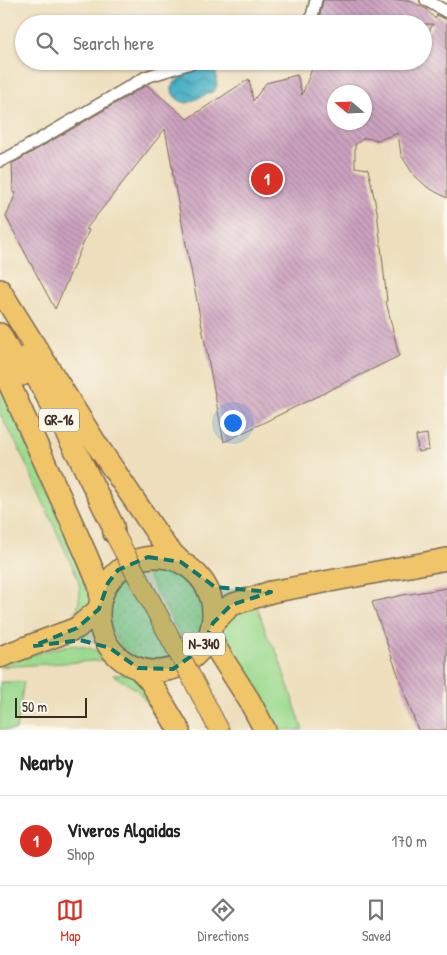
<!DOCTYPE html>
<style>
body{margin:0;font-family:"Patrick Hand",sans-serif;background:#f6f6f6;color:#222}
.compass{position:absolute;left:327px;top:85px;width:45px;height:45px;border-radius:50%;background:#fff;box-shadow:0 1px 4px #0004;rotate:289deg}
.scale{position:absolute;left:15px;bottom:12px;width:72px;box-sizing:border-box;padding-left:5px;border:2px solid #3b2a1e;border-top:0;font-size:14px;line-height:18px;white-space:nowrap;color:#3b2a1e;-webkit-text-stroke:4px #fbf7ec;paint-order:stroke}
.you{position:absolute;left:232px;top:422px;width:18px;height:18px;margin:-12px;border:4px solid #fff;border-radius:50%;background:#1a73e8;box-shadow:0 0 0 8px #1a73e833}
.badge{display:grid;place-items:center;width:32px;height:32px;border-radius:50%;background:#d93025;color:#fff;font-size:16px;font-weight:700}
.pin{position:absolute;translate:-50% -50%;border:2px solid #fff;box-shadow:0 1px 5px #0006}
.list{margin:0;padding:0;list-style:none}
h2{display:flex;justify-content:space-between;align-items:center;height:65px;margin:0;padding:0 20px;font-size:21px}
h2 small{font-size:16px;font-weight:400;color:#767676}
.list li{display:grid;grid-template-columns:32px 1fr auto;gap:15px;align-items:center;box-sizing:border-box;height:90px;padding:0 20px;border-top:1px solid #e0e0e0}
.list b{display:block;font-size:19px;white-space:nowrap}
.list p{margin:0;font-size:16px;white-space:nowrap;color:#767676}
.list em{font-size:16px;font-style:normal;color:#767676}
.icon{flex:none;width:28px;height:28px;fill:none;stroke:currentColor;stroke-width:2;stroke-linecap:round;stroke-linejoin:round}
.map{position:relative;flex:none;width:447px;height:730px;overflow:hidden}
.search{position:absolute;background:#fff;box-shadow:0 1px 4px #0004;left:15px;right:15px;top:15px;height:55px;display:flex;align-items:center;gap:12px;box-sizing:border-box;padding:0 18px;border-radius:28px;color:#767676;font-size:19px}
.sheet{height:155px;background:#fff}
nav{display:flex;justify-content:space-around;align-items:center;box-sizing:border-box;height:70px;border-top:1px solid #e0e0e0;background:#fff;font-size:14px;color:#767676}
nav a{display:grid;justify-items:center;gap:2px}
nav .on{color:#d93025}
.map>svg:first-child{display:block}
.grass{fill:#9cda8f;stroke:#6c8256}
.garden{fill:url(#garden-dots);stroke:#6c8256}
.water{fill:url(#water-waves);stroke:#406c71}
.building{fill:url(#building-back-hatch);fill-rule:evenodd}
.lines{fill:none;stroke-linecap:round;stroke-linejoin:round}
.street-casing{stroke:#796956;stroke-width:14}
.primary-casing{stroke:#796956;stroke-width:21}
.highway-casing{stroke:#796956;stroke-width:24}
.street{stroke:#fff;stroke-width:11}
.primary{stroke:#f0c469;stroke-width:19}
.highway{stroke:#f0c469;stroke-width:21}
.primary-bridge-casing{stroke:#796956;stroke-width:21;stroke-linecap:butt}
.primary-bridge{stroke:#f0c469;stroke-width:19}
.marked{fill:#0f766e;fill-opacity:0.2;stroke:#0f766e;stroke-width:4;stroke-dasharray:10 6;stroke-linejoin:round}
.labels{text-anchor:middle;stroke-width:4;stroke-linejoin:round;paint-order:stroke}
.shield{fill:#fbf7ec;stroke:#75685c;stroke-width:1}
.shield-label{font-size:14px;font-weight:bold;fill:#3b2a1e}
</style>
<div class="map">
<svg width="447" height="730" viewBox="0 0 447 730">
<defs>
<pattern id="garden-dots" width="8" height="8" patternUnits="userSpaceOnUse" patternTransform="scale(1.25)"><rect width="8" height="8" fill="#9cda8f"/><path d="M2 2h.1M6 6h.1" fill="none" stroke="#87bb7b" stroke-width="1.8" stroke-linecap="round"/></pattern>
<pattern id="water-waves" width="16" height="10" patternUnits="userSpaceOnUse" patternTransform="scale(1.25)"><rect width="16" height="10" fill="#45afc4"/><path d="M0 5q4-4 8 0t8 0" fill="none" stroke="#3b8f9f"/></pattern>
<pattern id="building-back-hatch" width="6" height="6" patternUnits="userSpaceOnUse" patternTransform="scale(1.25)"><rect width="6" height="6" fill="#cca2c0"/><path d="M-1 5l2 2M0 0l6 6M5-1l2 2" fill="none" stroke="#a7849b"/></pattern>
</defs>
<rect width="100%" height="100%" fill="#fbf7ec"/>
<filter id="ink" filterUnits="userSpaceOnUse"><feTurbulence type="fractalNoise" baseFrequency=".02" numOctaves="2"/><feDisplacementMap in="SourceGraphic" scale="10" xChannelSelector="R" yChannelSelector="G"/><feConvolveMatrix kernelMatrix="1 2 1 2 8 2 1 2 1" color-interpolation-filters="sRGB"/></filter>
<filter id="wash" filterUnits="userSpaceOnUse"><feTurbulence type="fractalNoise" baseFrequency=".0096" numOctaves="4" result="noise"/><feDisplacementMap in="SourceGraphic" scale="20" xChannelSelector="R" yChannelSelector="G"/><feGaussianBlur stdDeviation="1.12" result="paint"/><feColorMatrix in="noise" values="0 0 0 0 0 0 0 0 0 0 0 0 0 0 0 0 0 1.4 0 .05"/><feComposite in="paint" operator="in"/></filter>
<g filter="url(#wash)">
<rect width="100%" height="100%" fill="#eddfbd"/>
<path class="grass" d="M0,380L93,590L91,606L71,622C79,607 82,595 78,579L19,449L0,414Z
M257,606L268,638L276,650L303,730H276L224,644L220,630L230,615Z
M70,645C85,646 98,649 110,660L0,667C23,657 46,650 70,645Z
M128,674L139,679L171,730H163L153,711L137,690L113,675Z
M0,682H24L16,730H0Z"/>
<path class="garden" d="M155,566C201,567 222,616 188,650L144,569Z
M127,576L172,659C166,661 160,663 153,662C112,659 90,600 127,576Z"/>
<path class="water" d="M206,67L216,73L217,86L214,91L188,103C176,102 166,91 176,81C182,74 198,68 206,67Z"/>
<g id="blocks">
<path class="building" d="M323,0H408L426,9L435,19L437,15L447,20V198L427,187L413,174L401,155L398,133L379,140L364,138L355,145V167L368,169L377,211L387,301H386L399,356L224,442L172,171H173L165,129L86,229L89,230L55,309L6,217L16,193L13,192L12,164L147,85L187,119L249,79L253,101L266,83L297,75L302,95L315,61H423V42L433,24H318ZM334,92H364V122H334Z
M427,434L429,450L418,452L416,436Z
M447,588V730H418L372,602L403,595Z"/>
</g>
</g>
<g filter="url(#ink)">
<use href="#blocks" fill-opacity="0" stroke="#796956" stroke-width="1"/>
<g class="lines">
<g class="street-casing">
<path id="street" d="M426,0L447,12
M310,24L316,0
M0,161L13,155L146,77L197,61"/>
</g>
<g class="primary-casing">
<path id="primary" d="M201,695L219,730"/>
</g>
<g class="highway-casing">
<path id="highway" d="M0,290L97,445L166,547L181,562
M0,334L22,375
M26,357L79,457L113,526L114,533
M0,363L86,554L99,585L101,599
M99 614a57 57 0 1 1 114 0a57 57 0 1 1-114 0Z
M213,623L231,605L271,592L447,559
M210,634L214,645L249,700L265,730
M0,657L77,628L99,609
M138,668L150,681L179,730"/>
</g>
<use href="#street" class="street"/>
<use href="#primary" class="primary"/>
<use href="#highway" class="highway"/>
<g class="primary-bridge-casing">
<path id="primary-bridge" d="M114,533L201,695"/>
</g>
<use href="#primary-bridge" class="primary-bridge"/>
</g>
</g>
<path class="marked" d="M148,557L181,562L215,587L271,592L231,605L213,623L201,649L173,669L138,668L110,648L80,640L33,646L77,628L99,609L108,583L118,570Z"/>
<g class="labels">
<g class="shield">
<rect x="39" y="408.5" width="40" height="23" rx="4"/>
<rect x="183" y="632.5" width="42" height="23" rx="4"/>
</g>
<g class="shield-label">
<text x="59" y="425">GR-16</text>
<text x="204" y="649">N-340</text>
</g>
</g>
</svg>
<svg class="compass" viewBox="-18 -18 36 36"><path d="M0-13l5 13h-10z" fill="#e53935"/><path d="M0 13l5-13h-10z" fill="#767676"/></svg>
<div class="scale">50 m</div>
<div class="you"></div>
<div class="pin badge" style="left:267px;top:179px">1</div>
<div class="search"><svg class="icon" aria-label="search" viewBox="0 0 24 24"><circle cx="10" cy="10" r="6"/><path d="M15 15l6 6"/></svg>Search here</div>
</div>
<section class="sheet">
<h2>Nearby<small></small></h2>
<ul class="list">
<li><span class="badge">1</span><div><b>Viveros Algaidas</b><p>Shop</p></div><em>170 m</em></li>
</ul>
</section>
<nav>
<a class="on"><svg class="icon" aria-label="map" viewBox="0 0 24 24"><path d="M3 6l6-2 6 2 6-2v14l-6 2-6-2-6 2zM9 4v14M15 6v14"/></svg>Map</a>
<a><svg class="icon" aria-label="directions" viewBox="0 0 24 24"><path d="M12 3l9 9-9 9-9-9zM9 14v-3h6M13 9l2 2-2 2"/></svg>Directions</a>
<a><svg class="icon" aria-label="saved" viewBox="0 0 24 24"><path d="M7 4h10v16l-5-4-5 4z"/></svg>Saved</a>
</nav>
